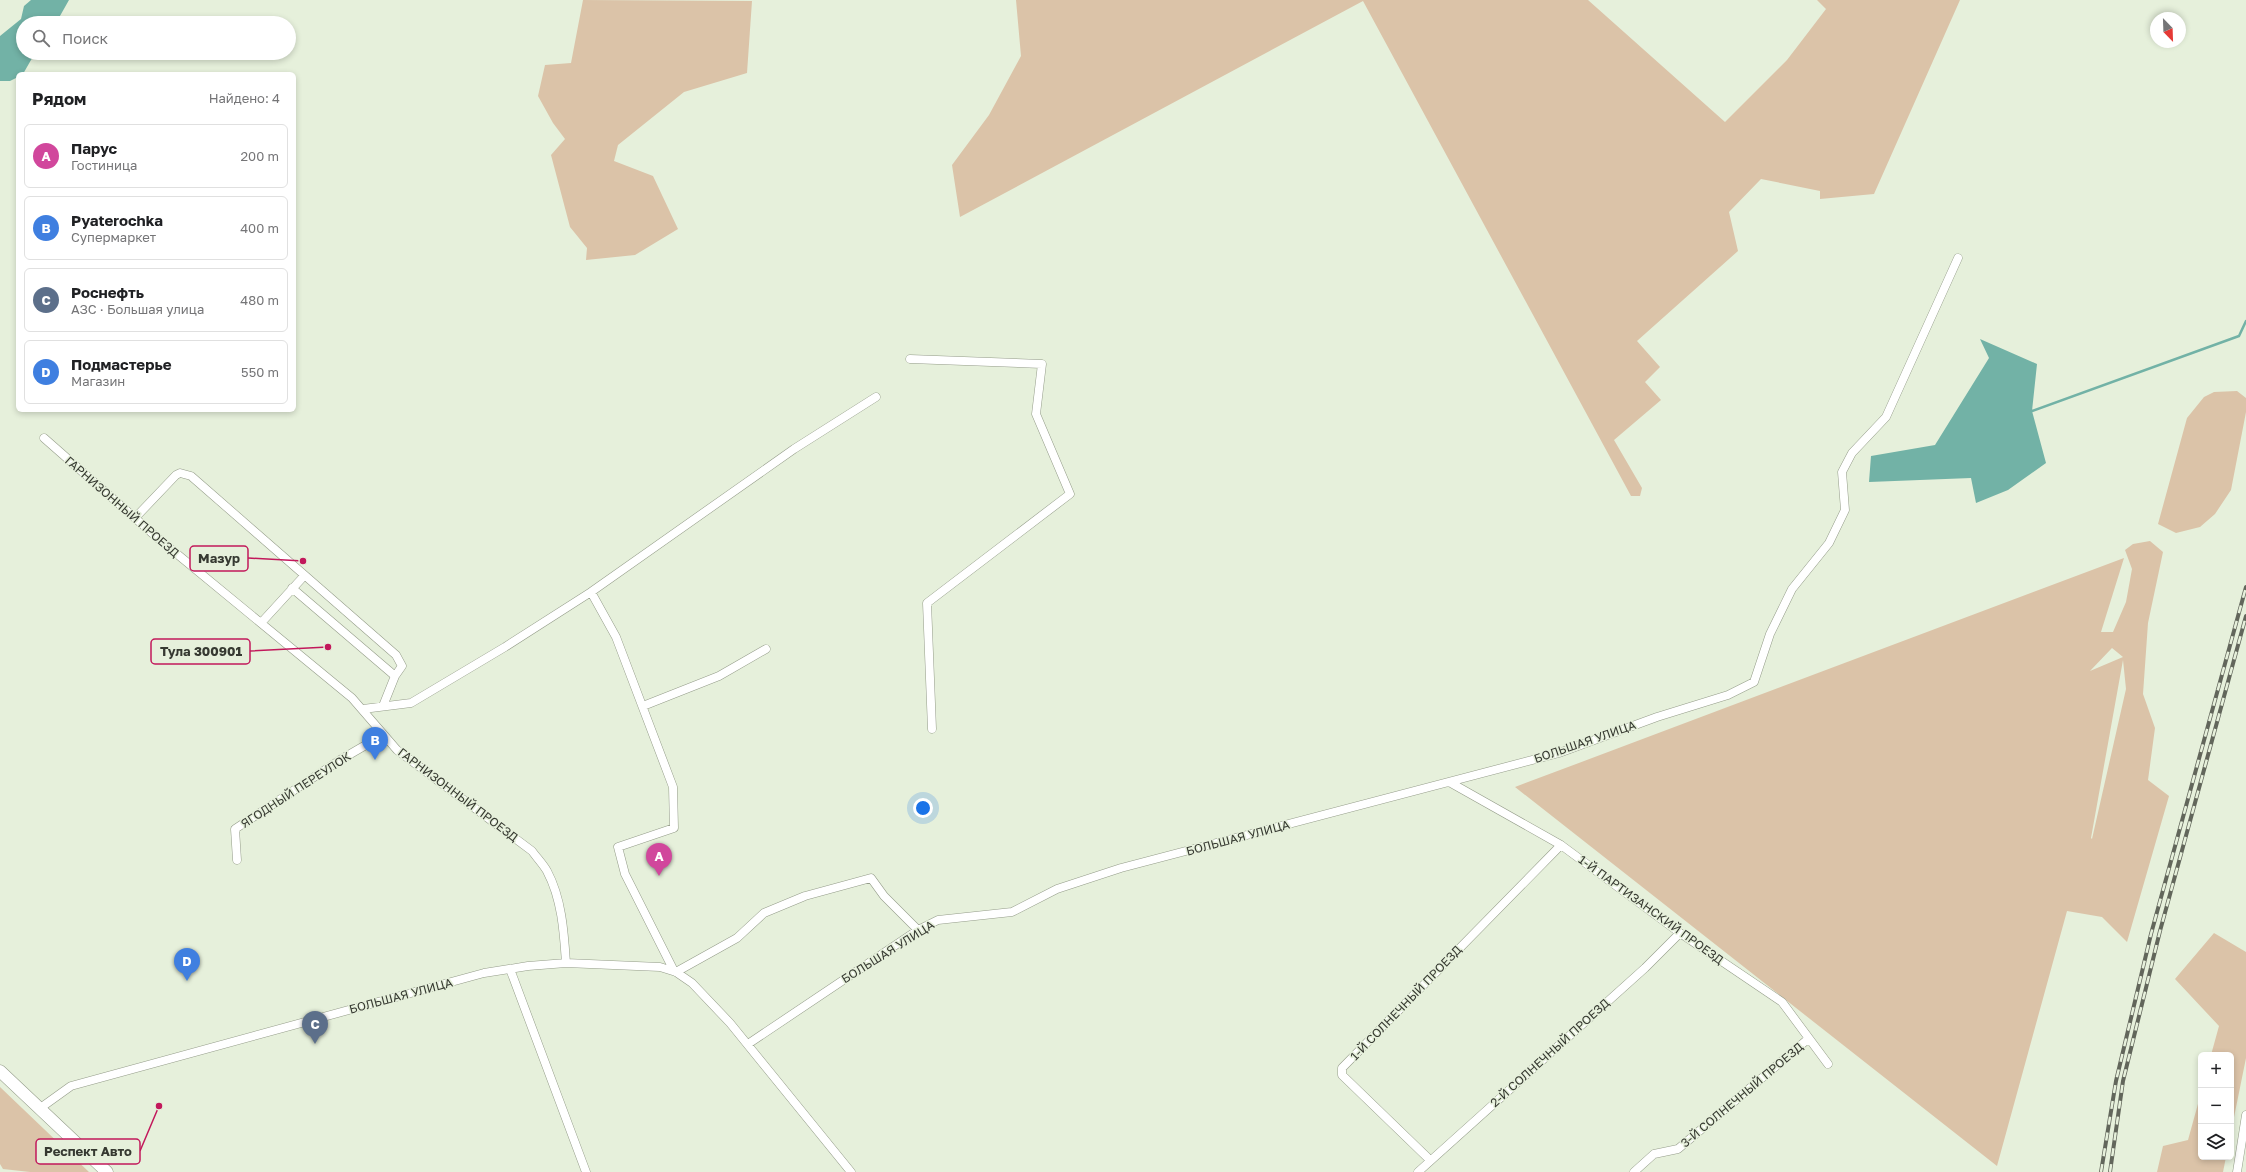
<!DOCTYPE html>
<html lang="ru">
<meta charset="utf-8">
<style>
body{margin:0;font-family:"Golos Text",sans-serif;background:#f6f6f6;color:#202124}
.controls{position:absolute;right:12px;bottom:12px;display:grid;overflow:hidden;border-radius:6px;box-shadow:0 2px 6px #0003}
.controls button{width:36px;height:36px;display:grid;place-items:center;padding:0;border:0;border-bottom:1px solid #e0e0e0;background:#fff;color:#202124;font:20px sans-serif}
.compass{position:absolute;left:2150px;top:12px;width:36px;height:36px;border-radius:50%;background:#fff;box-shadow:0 2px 6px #0003;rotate:157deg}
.you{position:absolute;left:923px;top:808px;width:14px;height:14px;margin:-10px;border:3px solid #fff;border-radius:50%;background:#1a73e8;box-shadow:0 0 0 6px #1a73e833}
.badge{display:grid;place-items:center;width:26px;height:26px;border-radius:50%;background:#b45309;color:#fff;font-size:13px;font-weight:700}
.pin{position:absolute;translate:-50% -33px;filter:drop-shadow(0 1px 2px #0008)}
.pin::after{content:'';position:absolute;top:21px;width:14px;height:12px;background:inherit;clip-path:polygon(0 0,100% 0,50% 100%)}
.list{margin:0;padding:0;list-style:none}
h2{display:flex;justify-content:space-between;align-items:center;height:52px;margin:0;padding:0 16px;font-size:17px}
h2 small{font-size:13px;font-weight:400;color:#757577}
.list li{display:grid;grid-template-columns:26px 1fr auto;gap:12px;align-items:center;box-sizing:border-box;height:64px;margin:0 8px 8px;padding:0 8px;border:1px solid #e0e0e0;border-radius:6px}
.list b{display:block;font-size:15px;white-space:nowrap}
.list p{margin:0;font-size:13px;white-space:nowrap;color:#757577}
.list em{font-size:13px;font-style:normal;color:#757577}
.icon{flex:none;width:22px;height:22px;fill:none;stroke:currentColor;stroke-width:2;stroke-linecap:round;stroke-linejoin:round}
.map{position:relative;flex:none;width:2246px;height:1172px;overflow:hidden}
.search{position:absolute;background:#fff;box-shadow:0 2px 6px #0003;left:16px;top:16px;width:280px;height:44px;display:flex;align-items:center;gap:10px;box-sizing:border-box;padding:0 14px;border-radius:22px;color:#757577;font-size:15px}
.panel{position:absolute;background:#fff;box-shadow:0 2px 6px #0003;left:16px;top:72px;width:280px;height:340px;border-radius:6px}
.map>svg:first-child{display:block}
.green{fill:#dbc3a8;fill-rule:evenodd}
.water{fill:#72b2a6}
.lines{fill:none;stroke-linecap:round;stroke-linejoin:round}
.stream{stroke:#72b2a6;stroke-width:2.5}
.minor-casing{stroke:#949c89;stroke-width:9}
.primary-casing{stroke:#949c89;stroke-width:13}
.minor{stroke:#fff;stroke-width:8}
.primary{stroke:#fff;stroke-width:12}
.rail-casing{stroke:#62665b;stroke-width:4}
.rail{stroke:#e6f0db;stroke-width:2.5;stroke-dasharray:8;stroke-linecap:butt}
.labels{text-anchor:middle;stroke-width:3;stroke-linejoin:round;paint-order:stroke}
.street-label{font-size:12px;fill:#363931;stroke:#e6f0db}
.leader{fill:none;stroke:#c2185b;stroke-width:1.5}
.callout-dot{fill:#c2185b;stroke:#e6f0db;stroke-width:1.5}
.callout{fill:#e6f0db;stroke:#c2185b;stroke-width:1.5}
.callout-label{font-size:13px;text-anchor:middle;font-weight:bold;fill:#363931}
</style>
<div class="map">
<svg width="2246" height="1172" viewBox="0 0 2246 1172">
<rect width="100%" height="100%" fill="#e6f0db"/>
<path class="green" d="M583,0L752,1L747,73L684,92L618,145L614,161L653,176L678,229L635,255L586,260L587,248L570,227L551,155L565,139L553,123L538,96L545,65L571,63Z
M1016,0H1588L1725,122L1787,60L1826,9L1817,0H1960L1874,194L1820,199V191L1761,179L1729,212L1738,251L1637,341L1660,367L1645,382L1661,400L1614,440L1642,488L1640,496H1631L1363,1L960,217L952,165L989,115L1021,56Z
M2237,391L2246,398V412L2231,490L2215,514L2200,527L2176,533L2158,524L2187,418L2204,397L2214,392Z
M2150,541L2163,552L2148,623L2143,694L2155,728L2148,780L2169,796L2127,942L2102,917L2067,911L1997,1166L1515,787L2124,558L2101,632H2113L2126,602L2132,569L2125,550L2133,544ZM2112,648L2123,657L2090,671ZM2123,660L2126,689L2092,839L2091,838Z
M2214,933L2246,952V1058L2231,1132V1055H2211L2219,1026L2175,979Z
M0,1087L89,1172H30L3,1169L0,1164Z
M2201,1093V1157H2226L2223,1172H2157L2163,1146L2188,1140Z"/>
<path class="water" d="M31,0H69L56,23H23V53H35L23,74H18V77L10,81H0V36L21,19L24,6Z
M1980,339L2037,364L2032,411L2046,463L2008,490L1976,503L1971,478L1869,482L1871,456L1935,445L1989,358Z"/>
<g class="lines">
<path class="stream" d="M2032,411L2239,336L2246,321"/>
<g class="minor-casing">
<path id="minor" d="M910,359L1042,364L1036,414L1070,494L927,603L932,729
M44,438L160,540L352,698L397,750L532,851C537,858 543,864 547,871C562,899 564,933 566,963
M135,518L176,475L180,473L191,476L396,655L402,666L395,676L383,706
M292,588L395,676
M591,592L616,637L673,787L674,828L618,847L625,874L674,971
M261,623L304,576
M643,706L719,676L766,649
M363,709L411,703L505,647L591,592L794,449L876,397
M1451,783L1561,845L1680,933L1782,1002L1828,1064
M237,860L235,829L340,760L383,735
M510,969L586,1172
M676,972L737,938L764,913L805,896L871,878L884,896L918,930
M748,1044L918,930L938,920L1012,912L1057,889L1121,868L1559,753L1657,717L1728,695L1754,682L1770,634L1792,589L1829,543L1845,510L1842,472L1852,453L1886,417L1958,258
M39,1109L71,1086L484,973L528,966L566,963L660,967L676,972L692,983L730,1023L851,1172
M1430,1160L1342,1075V1068L1561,845
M1418,1172L1645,968L1680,933
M1634,1172L1654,1154L1678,1149L1808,1039
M2237,1172L2246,1115"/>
</g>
<g class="primary-casing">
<path id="primary" d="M0,1071L107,1172"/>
</g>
<use href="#minor" class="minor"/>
<use href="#primary" class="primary"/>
<g class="rail-casing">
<path id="rail" d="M2101,1172L2116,1081L2151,934L2246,587
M2110,1172L2123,1081L2160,931L2246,616"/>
</g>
<use href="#rail" class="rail"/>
</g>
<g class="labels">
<g class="street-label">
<text transform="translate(122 507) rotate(41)" y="4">ГАРНИЗОННЫЙ ПРОЕЗД</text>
<text transform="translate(1585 742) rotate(-19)" y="4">БОЛЬШАЯ УЛИЦА</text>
<text transform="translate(296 790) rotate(-33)" y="4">ЯГОДНЫЙ ПЕРЕУЛОК</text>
<text transform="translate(458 795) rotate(37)" y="4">ГАРНИЗОННЫЙ ПРОЕЗД</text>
<text transform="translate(1238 838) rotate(-15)" y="4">БОЛЬШАЯ УЛИЦА</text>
<text transform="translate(1651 910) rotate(36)" y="4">1-Й ПАРТИЗАНСКИЙ ПРОЕЗД</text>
<text transform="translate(888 952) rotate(-32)" y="4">БОЛЬШАЯ УЛИЦА</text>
<text transform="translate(401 996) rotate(-15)" y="4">БОЛЬШАЯ УЛИЦА</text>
<text transform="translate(1406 1003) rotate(-46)" y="4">1-Й СОЛНЕЧНЫЙ ПРОЕЗД</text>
<text transform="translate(1550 1053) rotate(-42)" y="4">2-Й СОЛНЕЧНЫЙ ПРОЕЗД</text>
<text transform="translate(1742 1095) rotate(-40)" y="4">3-Й СОЛНЕЧНЫЙ ПРОЕЗД</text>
</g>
</g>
<path class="leader" d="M303 561L248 558M328 647L250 651M159 1106L140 1151"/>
<g class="callout-dot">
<circle cx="303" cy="561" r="4"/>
<circle cx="328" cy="647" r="4"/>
<circle cx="159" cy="1106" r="4"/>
</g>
<g class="callout">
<rect x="190" y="546" width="58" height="25" rx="4"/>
<rect x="151" y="639" width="99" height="25" rx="4"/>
<rect x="36" y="1139" width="104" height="25" rx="4"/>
</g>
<g class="callout-label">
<text x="219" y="563">Мазур</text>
<text x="201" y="656">Тула 300901</text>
<text x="88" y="1156">Респект Авто</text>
</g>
</svg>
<div class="controls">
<button>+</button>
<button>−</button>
<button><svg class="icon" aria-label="layers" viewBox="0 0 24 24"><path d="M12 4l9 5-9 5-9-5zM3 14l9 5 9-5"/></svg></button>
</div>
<svg class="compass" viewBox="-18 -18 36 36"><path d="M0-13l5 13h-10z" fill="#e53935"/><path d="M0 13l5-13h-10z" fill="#757577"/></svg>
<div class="you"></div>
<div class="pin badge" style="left:659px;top:876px;background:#d1479c">A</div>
<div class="pin badge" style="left:375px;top:760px;background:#3f7fe0">B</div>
<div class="pin badge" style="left:315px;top:1044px;background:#5c6f8a">C</div>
<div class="pin badge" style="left:187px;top:981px;background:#3f7fe0">D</div>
<div class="search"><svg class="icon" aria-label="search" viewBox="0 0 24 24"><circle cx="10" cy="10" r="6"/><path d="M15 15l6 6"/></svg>Поиск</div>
<section class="panel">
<h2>Рядом<small>Найдено: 4</small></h2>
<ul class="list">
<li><span class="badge" style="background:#d1479c">A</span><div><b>Парус</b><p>Гостиница</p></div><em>200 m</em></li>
<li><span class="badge" style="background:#3f7fe0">B</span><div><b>Pyaterochka</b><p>Супермаркет</p></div><em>400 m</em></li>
<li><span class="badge" style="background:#5c6f8a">C</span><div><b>Роснефть</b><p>АЗС · Большая улица</p></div><em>480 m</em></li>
<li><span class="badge" style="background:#3f7fe0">D</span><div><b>Подмастерье</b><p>Магазин</p></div><em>550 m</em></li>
</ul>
</section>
</div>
